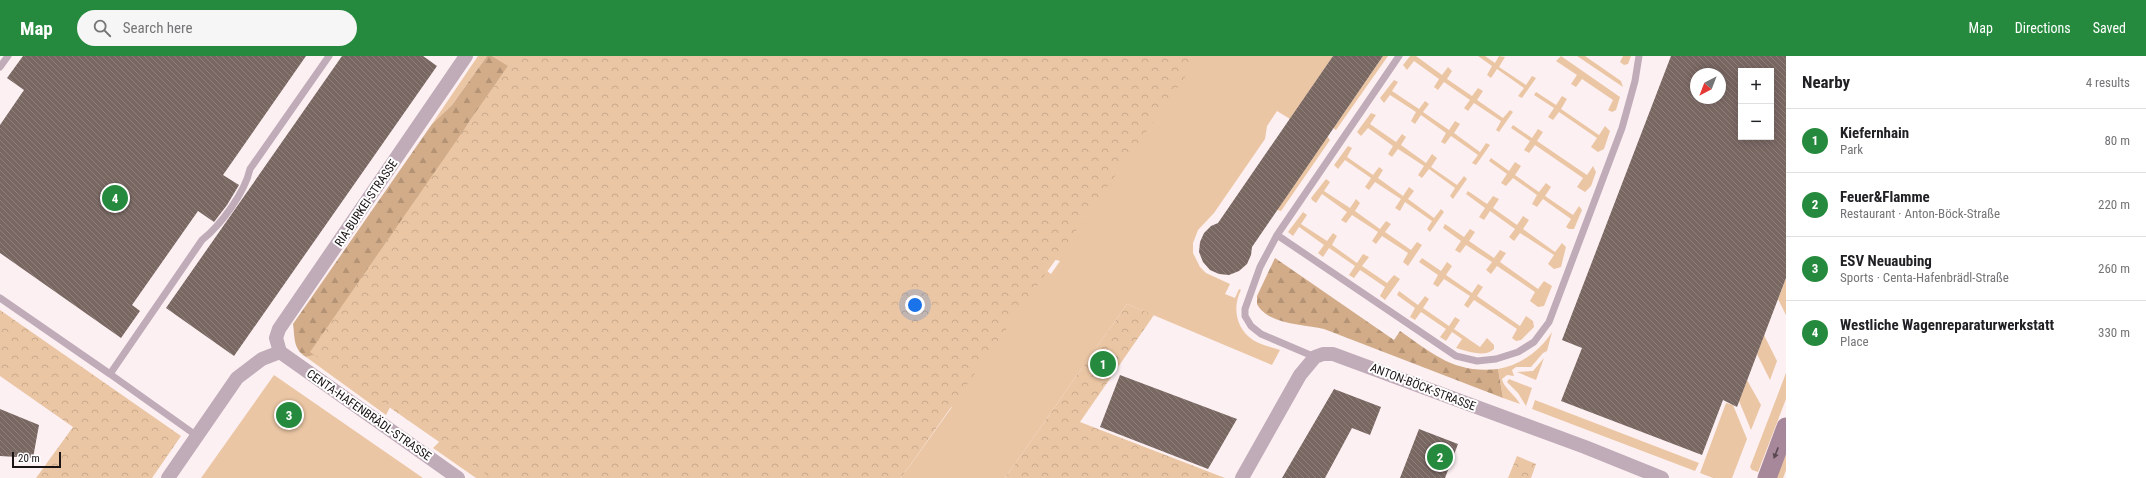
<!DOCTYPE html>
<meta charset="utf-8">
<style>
body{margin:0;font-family:"Roboto Condensed",sans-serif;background:#f6f6f6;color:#202124}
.controls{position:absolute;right:12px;top:12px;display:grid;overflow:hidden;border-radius:0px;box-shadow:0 2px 10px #0003}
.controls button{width:36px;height:36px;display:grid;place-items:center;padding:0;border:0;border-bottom:1px solid #e0e0e0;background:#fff;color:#202124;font:20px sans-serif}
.compass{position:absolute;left:1690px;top:12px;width:36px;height:36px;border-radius:50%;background:#fff;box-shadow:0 2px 10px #0003;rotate:222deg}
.scale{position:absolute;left:12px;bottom:10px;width:49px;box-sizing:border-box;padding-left:4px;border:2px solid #1b1415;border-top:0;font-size:11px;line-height:14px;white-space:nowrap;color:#1b1415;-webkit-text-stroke:3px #fff;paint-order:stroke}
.you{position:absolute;left:915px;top:249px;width:14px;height:14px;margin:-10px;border:3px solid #fff;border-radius:50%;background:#1a73e8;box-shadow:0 0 0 6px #1a73e833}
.badge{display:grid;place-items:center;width:26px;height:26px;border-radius:50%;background:#268a3e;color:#fff;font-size:13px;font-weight:700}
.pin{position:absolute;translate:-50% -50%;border:2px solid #fff;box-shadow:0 1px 4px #0006}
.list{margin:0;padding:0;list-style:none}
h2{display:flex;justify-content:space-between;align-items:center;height:52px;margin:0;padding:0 16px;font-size:17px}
h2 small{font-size:13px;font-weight:400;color:#757577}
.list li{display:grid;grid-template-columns:26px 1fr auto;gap:12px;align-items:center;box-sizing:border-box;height:64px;padding:0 16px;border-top:1px solid #e0e0e0}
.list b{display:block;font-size:15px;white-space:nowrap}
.list p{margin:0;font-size:13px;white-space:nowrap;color:#757577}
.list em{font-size:13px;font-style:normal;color:#757577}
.icon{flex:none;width:22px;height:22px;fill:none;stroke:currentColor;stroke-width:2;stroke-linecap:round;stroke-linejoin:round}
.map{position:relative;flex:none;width:1786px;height:422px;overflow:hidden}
header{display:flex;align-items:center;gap:24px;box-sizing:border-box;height:56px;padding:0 20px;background:#268a3e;color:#fff}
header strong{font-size:19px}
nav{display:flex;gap:22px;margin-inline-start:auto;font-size:14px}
.search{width:280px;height:36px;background:#f6f6f6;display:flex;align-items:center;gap:10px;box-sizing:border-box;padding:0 14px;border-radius:22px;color:#757577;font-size:15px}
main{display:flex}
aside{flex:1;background:#fff}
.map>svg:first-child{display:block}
.grass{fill:#ebc6a4;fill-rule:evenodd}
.forest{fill:url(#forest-firs)}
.park{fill:url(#park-crowns)}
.building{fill:url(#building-back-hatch);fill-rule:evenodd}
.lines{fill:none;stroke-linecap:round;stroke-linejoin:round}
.service{stroke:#c0abb8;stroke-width:7}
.minor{stroke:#c0abb8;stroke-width:14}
.secondary{stroke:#a6889a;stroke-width:19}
.oneway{fill:#5a4851}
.labels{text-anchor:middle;stroke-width:4;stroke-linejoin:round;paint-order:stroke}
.street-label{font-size:12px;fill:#1b1415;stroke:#fff}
</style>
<header>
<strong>Map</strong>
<div class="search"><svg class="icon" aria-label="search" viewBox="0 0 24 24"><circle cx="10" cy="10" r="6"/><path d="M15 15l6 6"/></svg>Search here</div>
<nav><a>Map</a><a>Directions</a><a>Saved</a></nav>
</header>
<main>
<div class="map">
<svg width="1786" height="422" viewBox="0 0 1786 422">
<defs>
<pattern id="forest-firs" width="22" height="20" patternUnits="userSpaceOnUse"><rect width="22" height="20" fill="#d2ac89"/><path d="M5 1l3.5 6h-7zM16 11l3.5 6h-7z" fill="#b49375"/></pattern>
<pattern id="park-crowns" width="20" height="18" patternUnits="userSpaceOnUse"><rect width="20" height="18" fill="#ebc6a4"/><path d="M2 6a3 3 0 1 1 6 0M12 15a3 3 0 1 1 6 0" fill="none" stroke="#c9a98c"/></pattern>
<pattern id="building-back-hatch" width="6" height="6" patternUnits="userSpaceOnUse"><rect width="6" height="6" fill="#796762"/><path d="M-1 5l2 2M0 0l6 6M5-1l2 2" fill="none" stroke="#8d7f7c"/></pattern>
</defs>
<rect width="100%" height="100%" fill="#fdf0f2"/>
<path class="grass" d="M478,0H487L452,49L432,68Z
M492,0H1333L1290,63L1277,55L1267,70L1265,83L1214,157L1198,174L1193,187V197L1200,211L1206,217L1230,228L1225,238L1235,242L1239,233L1241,234C1232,251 1236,273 1253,284C1260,289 1272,291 1280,294L1272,309L1127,248L1005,422H901L952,351L802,422H476L433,392L441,384L391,349L386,359L306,301L317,298L321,279L351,277L469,66L507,10ZM1045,201L1060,205L1051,218L1038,208Z
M1383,0H1388L1336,74L1333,72Z
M1410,0H1416L1442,19L1448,11L1452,15L1447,23L1472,40L1478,32L1483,35L1477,44L1503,62L1510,54L1513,56L1499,76L1496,74L1501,65L1474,47L1468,55L1464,52L1470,44L1444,26L1438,34L1434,31L1439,23L1414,5L1407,14L1403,9Z
M1478,0H1485L1495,7L1499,0L1505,1L1499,11L1526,29L1532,20L1536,22L1522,42L1518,40L1524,32L1497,13L1491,22L1487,19L1492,10Z
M1561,0L1620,41L1616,54L1612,56L1608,54L1613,44L1582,23L1576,31L1571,28L1577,19L1556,5Z
M1577,0H1585L1621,25L1623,31Z
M1623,0H1631L1628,8L1624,9L1620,6Z
M1394,24L1398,26L1392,35L1419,53L1425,45L1429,48L1423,56L1449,74L1455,65L1460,68L1454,77L1480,96L1486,87L1490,89L1476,109L1472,107L1478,99L1451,80L1445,88L1441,86L1446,77L1421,59L1415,68L1411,65L1416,56L1390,39L1384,47L1380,42Z
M1536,36L1556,49L1562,40L1567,43L1561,53L1599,79L1605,70L1610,75L1604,93L1598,96L1591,91L1597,82L1559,56L1553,64L1548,61L1554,52L1534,39Z
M1371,57L1376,59L1370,68L1396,86L1402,78L1406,81L1401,89L1426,107L1432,98L1437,102L1431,111L1457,129L1464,120L1467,123L1453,143L1450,140L1455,132L1429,113L1422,122L1418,119L1424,110L1398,93L1392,101L1388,98L1393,90L1368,72L1361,80L1357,76Z
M1513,69L1532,82L1538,73L1543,76L1537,85L1587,119L1593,110L1596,116L1591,130L1585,136L1577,131L1583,122L1535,89L1529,97L1524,94L1530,85L1511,72Z
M1327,80L1330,84L1281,155L1277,154Z
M1348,90L1352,92L1347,101L1373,119L1379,111L1383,114L1378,122L1403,140L1409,131L1414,135L1408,143L1434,162L1441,153L1444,156L1430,176L1427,173L1432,165L1405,146L1400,155L1395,152L1401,143L1375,126L1369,134L1365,131L1371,122L1345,104L1338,113L1334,109Z
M1491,102L1509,115L1515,106L1521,110L1515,119L1539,136L1546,127L1551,131L1545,140L1573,159L1579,150L1582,154L1574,173H1569L1566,171L1571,163L1543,143L1537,151L1532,148L1537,139L1513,122L1506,130L1501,127L1507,118L1489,105Z
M1326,123L1330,126L1324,135L1350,152L1356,143L1360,147L1355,155L1380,173L1386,165L1391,168L1385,176L1411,194L1417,186L1422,189L1408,210L1403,206L1408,197L1382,180L1376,188L1372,185L1378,176L1352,159L1346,167L1341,164L1347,156L1322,138L1316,147L1312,144L1311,142Z
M1468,135L1487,148L1493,140L1499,143L1493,152L1517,169L1523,160L1529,164L1523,173L1555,196L1562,187L1566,191L1561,211L1554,213L1548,208L1554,199L1520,177L1514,185L1509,181L1515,173L1490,155L1484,164L1479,161L1485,152L1466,138Z
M1303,156L1307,159L1301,168L1327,185L1333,177L1337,180L1332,189L1357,207L1363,198L1369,201L1362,210L1387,227L1394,219L1400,223L1385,244L1380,240L1385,231L1360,214L1354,222L1349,219L1355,210L1329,192L1323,201L1318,197L1324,189L1299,171L1293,180L1288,176Z
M1445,168L1464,181L1470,173L1475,176L1469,185L1494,202L1500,194L1506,197L1500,206L1538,233L1544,225L1552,230L1544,250L1538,251L1530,245L1535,236L1497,210L1491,218L1486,214L1492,206L1466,189L1460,197L1455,194L1461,185L1443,172Z
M1422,202L1441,215L1447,206L1452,210L1446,219L1472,237L1478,228L1483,231L1477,240L1520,270L1526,260L1533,265L1534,271L1521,284L1516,285L1512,282L1517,273L1474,244L1468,252L1464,249L1470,240L1444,223L1438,231L1433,228L1438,219L1419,206Z
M1786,222V259L1778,243Z
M1399,235L1418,249L1425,240L1429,243L1423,252L1449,270L1455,261L1460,264L1454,273L1480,291L1487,282L1494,289V293C1485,302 1467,295 1456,292L1462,283L1452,276L1446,285L1440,281L1446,273L1421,256L1415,264L1410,261L1415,252L1397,239Z
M1552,276L1547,295L1543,297L1531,311H1516L1512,314L1514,320L1507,319L1502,323C1503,331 1516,340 1520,348L1503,342L1498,313C1520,309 1540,295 1552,276Z
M1764,279L1777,305L1770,324L1757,298Z
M1544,302L1536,324L1517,316L1533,315Z
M1786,317V343L1758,416L1752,414L1750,411Z
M274,319L423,422H201Z
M1509,323L1532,332L1526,350L1518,337L1507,326Z
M1747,324L1761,349L1751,374L1739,345Z
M1535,344L1699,407L1695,415L1532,353Z
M1726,347L1733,349L1747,383L1732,422H1713L1700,417Z
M1786,396V414L1783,422H1776Z"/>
<path class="forest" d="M487,0H492L508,10L469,66L351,277L321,279L318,298L306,301C293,293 295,282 293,268L432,68L452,49Z
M1275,202L1394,284L1400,275C1433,298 1455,318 1498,313L1503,342L1324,273C1304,268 1268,269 1257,248V240Z"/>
<path class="park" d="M515,0H1200L901,422H491L310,296Z
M1127,248L1154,259L1080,366L1225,422H1005Z
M0,254L181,380L152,422H36L73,371L0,320Z
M1517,400L1536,408L1531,422H1508Z"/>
<path class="building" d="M23,0H306L223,119L239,129L227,149L214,166L198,155L132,249L140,255L121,282L0,197V69L24,34L7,22Z
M342,0H423L437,10L234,300L166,252Z
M1333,0H1383L1252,191L1251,199L1247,208L1239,215L1229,219L1219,218L1210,214L1203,206L1199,196L1200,186L1204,177L1211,170L1218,167Z
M1671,0H1786V222L1737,351L1723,344L1702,399L1561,345L1582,292L1562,284ZM1741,15H1771V81H1741ZM1696,18H1720V42H1696Z
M1120,319L1237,363L1208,413L1100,371Z
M1334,333L1381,351L1370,379L1352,372L1325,422H1282Z
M0,353L39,369L33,402L0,400Z
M1419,373L1458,388L1445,422H1400Z"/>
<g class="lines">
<path class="service" d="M0,11L8,0
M1277,179L1456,300L1477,305L1496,303L1518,296L1534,286L1549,266L1622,72L1635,25L1639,0
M0,242L110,318L202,184C221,169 245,136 250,113L329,0
M1315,301L1261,278L1251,270L1245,260V253L1260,211L1277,179L1399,0
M110,318L197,380"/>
<path class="minor" d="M280,296L276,282L279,273L466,0
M280,296L458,422
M168,422L237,322L262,303L280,296
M1242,422L1300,319L1315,301L1323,298H1333L1585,391L1662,422"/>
<path class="secondary" d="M1767,422L1786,371"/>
</g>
<defs><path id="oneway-solid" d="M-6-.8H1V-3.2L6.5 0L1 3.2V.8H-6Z"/></defs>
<use class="oneway" href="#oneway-solid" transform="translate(1776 397) rotate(111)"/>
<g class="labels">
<g class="street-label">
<text transform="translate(366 147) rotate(-56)" y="4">RIA-BURKEI-STRASSE</text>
<text transform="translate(1423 331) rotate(21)" y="4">ANTON-BÖCK-STRASSE</text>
<text transform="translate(369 359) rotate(35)" y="4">CENTA-HAFENBRÄDL-STRASSE</text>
</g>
</g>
</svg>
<div class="controls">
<button>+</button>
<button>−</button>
</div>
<svg class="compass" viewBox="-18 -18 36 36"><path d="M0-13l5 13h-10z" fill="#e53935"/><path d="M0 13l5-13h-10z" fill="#757577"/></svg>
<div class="scale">20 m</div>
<div class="you"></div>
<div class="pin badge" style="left:1103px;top:308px">1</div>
<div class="pin badge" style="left:1440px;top:401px">2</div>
<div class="pin badge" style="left:289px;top:359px">3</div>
<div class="pin badge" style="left:115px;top:142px">4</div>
</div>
<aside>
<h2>Nearby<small>4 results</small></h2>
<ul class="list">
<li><span class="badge">1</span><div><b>Kiefernhain</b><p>Park</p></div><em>80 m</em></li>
<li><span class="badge">2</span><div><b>Feuer&amp;Flamme</b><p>Restaurant · Anton-Böck-Straße</p></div><em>220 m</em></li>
<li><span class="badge">3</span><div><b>ESV Neuaubing</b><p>Sports · Centa-Hafenbrädl-Straße</p></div><em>260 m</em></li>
<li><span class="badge">4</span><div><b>Westliche Wagenreparaturwerkstatt</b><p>Place</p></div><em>330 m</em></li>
</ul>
</aside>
</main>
